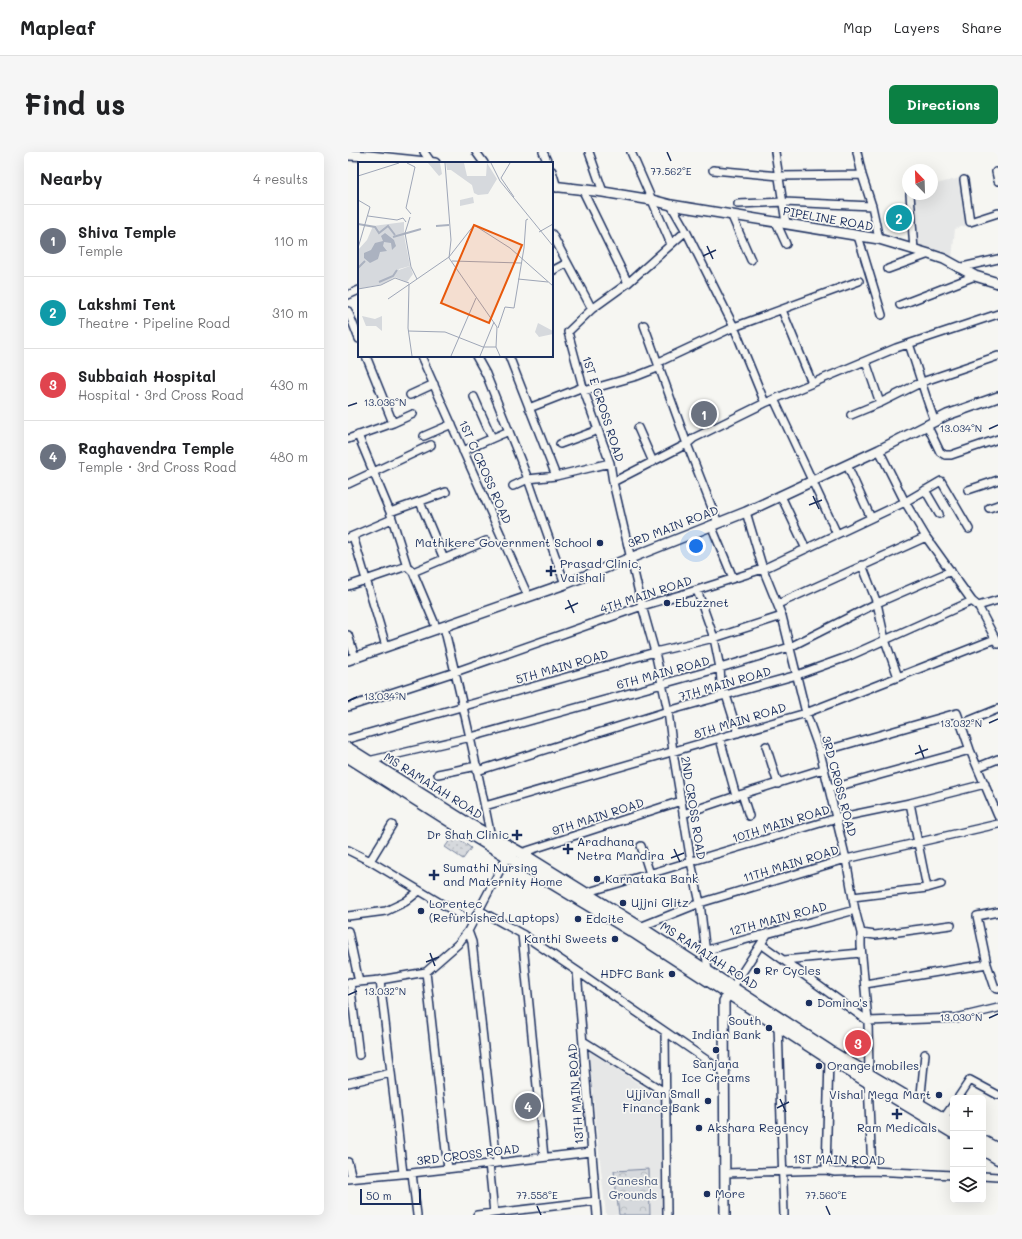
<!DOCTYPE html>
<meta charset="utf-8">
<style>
body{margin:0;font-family:Mali,sans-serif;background:#f6f6f6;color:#202124}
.controls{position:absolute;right:12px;bottom:12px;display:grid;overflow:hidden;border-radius:6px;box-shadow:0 4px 16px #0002}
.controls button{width:36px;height:36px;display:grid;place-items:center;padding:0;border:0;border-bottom:1px solid #e0e0e0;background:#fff;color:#202124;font:20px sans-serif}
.compass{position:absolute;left:554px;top:12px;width:36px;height:36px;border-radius:50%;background:#fff;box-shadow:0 4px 16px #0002;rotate:337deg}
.scale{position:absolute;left:12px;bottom:10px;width:61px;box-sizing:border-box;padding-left:4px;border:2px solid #1b2f5e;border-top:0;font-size:11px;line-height:14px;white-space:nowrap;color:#1b2f5e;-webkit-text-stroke:3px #f6f6f2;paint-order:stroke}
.you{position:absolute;left:348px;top:394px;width:14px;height:14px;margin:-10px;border:3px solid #fff;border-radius:50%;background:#1a73e8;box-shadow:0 0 0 6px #1a73e833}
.badge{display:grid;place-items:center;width:26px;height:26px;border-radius:50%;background:#0b8043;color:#fff;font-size:13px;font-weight:700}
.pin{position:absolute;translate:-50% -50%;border:2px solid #fff;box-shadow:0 1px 4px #0006}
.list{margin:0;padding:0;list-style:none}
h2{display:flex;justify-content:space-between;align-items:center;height:52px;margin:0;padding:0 16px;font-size:17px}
h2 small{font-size:13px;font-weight:400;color:#757577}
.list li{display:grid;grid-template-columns:26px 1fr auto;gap:12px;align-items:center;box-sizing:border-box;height:72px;padding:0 16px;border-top:1px solid #e0e0e0}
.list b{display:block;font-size:15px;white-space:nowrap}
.list p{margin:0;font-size:13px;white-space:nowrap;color:#757577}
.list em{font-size:13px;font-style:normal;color:#757577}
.icon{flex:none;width:22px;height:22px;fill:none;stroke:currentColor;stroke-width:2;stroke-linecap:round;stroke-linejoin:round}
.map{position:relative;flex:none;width:650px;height:1063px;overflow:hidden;border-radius:6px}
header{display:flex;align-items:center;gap:24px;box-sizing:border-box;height:56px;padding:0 20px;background:#fff;border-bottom:1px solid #e0e0e0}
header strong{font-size:19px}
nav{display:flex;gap:22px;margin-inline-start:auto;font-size:14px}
.intro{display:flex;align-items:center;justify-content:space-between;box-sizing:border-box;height:96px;padding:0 24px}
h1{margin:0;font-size:28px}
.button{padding:10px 18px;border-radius:6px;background:#0b8043;color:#fff;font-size:14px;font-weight:700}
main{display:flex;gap:24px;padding:0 24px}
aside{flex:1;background:#fff;border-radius:6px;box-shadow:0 4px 16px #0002}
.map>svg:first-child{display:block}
.built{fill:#e6e7e7}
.park{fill:url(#park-crowns);stroke:#78849e}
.garden{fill:url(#garden-dots);stroke:#78849e}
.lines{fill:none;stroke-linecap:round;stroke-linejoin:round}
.minor-casing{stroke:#1b2f5e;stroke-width:10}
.tertiary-casing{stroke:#1b2f5e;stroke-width:12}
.secondary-casing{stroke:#1b2f5e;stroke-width:13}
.minor{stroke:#f6f6f2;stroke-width:7}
.tertiary{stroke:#f6f6f2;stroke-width:9}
.secondary{stroke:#f6f6f2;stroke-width:10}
.ticks{fill:none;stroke:#1b2f5e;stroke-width:1.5}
.poi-dot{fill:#1b2f5e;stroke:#f6f6f2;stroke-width:1.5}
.labels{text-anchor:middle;stroke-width:3.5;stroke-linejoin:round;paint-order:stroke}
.street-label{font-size:12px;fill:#1b2f5e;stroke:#f6f6f2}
.poi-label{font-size:12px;fill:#1b2f5e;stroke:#f6f6f2;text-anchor:start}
.park-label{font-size:12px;fill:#405177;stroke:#f6f6f2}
.inset-river{fill:none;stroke:#abb2c0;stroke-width:2}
.inset-road{fill:none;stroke:#9ea6b7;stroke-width:1}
.view{fill:#e8590c;fill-opacity:0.15;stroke:#e8590c;stroke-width:2}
.inset-edge{fill:none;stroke:#1b2f5e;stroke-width:2}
.ticks-label{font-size:10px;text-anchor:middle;fill:#1b2f5e;stroke:#f6f6f2;stroke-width:3.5;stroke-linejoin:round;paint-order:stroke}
</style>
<header>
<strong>Mapleaf</strong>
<nav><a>Map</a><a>Layers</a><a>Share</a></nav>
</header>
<div class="intro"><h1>Find us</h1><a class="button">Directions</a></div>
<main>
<aside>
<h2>Nearby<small>4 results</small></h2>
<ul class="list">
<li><span class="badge" style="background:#6b7280">1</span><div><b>Shiva Temple</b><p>Temple</p></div><em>110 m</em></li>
<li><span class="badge" style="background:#0f9aa8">2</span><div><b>Lakshmi Tent</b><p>Theatre · Pipeline Road</p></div><em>310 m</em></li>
<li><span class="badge" style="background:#e0444e">3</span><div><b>Subbaiah Hospital</b><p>Hospital · 3rd Cross Road</p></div><em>430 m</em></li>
<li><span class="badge" style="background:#6b7280">4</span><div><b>Raghavendra Temple</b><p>Temple · 3rd Cross Road</p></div><em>480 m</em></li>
</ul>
</aside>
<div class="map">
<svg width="650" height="1063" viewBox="0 0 650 1063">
<defs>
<pattern id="park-crowns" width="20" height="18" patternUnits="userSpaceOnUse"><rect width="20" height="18" fill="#d6d9dd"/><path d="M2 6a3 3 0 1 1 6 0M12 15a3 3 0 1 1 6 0" fill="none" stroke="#b7bbc0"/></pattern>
<pattern id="garden-dots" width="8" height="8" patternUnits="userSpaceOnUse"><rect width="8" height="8" fill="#d6d9dd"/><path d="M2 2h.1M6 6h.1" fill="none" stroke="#b7bbc0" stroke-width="1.8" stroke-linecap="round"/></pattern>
</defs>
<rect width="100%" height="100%" fill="#f6f6f2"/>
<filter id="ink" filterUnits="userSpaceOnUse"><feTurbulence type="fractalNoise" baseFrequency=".025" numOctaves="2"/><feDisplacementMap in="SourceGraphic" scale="8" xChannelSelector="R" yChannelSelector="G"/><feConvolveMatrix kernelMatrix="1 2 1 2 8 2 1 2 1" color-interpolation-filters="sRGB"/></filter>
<g filter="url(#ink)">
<path class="built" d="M612,26L620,73L607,77L604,107L568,92L564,42H584V33Z
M504,879L519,880L517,903L502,901Z
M240,898L314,947L315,1063H258Z"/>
<path class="park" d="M301,1017L302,1063H271L266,1019Z"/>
<path class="garden" d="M106,683L123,696L115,707L97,695Z"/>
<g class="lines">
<g class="minor-casing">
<path id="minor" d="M76,0L83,10
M128,0L136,11
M195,0L200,11
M241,0L255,40
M283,0L323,92
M427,0L438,71
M509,0L514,23L524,54L531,87
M365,18L431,24L514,23
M204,19L209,36
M648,20L650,29
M616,28L622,70L650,61
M234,37L280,131
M562,42L566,98
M390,52L436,50L524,54
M323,53L338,79L280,131L244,157L220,180L236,239L262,311L265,330L294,454L307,500L320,559L325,600L343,710L352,751L360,819
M383,62L403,108
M428,70L438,92
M338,79L386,175L417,251
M204,82L244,157
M510,84L534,163
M610,116L650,107
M540,117L581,102
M204,119L219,111
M0,143L11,138
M552,153L627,124
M434,158L464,231
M0,159L11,187
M296,173L339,292L370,371
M561,192C570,218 577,244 587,270
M18,204L45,271
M73,204L180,444
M128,204L138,222L180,327L217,432
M161,204L208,324
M311,210L386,175L511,129
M518,210L532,251
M236,239L289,224L312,215
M62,243L86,232
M126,245L144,286
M426,247L489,382
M181,256L235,235
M503,263L532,251L574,230L650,204
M579,273L592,300L597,303H603L650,287
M290,276L305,310
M10,283L42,360L59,414L65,420L89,477
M76,284L104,272
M0,287L45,271L65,262
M212,292L250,278
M531,298L557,350L578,385L624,449L630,454L650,492
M115,299L161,279
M499,313L523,366
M265,330L339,292L346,286L417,251L548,196L650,162
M0,332L83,293
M165,334L180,327L208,324L262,311
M577,338L591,362
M620,338L650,328
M433,344L458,397
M72,350L96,407
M641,356L650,353
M42,360L98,340
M398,360L415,417L434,464L458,561L472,600L498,707L507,758L513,781V794L520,869L521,921
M363,373L385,426
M5,384L38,494
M0,386L44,367
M514,413L529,451L537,488L550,525
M65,420L138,389
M0,434L59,414
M349,438L366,486L372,516L374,544
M430,452L578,385
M630,454L650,448
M96,475C113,544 129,614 143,685
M0,483L7,505
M378,543L390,581
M0,555L107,520L294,454L349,438L415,417L557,350L593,329L621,377
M613,572L622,598L650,664
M0,587L307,500L366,486L434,464
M372,587L388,644
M418,594L430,632
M472,600L609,561L613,572L650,557
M20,609L123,585L372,516L442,495L529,451L603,419
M630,615L650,607
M129,619L320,559L449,523L499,505L624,449
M90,622L129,614
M481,637L622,598
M394,642L401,664
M562,651L579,736
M137,654L458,561L647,487
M335,662L388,644L475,617
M293,694L302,722
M0,698L22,709L124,770
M173,701L333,649
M22,709L44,673
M237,741L489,666L562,651L637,632
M505,745L579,736L593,732
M131,758L174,782L229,819L376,920
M650,760L629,764L639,812L647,836L650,837
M0,764L38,759L57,750L71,739
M292,775L352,751L498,707L650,672
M0,779L11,830
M120,779L124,790L149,1010
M513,781L527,783L603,773
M174,782L196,1005
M413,792L520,869
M359,798L507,758
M436,808L513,801
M229,819L249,1063
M78,820L100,1017
M32,828L55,1021
M2,830L11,903
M0,831L32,828L78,820L110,792L120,779L161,701
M517,832L639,812
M384,836L420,781
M520,869L608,866L650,856
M430,873L436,1063
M317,880L319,1063
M235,889L318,941
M520,930L524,1019
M0,931L43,921
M610,946L622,928L650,943
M572,952L577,902
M596,966L605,953
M0,1010L4,1026
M141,1011L146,1061
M478,1018L481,907
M64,1021L69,1063
M377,1021L478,1018L487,1020L524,1019L605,1023
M635,1024L650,1025
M0,1027L64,1021L243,1000
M129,1063L248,1049"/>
</g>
<g class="tertiary-casing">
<path id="tertiary" d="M0,3L21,4L87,11
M204,34L255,40L304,48L323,53L531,87L581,102L596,107L627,124L650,131
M0,508L217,432L398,360L531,298L599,263L650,245
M377,1063L376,849L384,837"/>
</g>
<g class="secondary-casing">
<path id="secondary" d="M0,596L121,672L173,701L292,775L482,899L605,972
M0,605L117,679L288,782L481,907L605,981
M635,989L650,997
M635,998L650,1007"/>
</g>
<use href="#minor" class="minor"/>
<use href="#tertiary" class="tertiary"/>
<use href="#secondary" class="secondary"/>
</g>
</g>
<path class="ticks" d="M319,0L323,9M359,94L365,107M355,104L368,98M0,254L9,251M641,277L650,273M465,344L471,357M461,353L474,348M220,448L226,461M217,457L230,451M0,549L9,545M641,571L650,567M571,593L576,606M567,602L580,597M326,697L332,710M323,706L336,701M82,801L87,814M78,810L91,805M0,843L9,839M641,866L650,862M432,947L438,960M429,956L441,950M189,1054L193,1063M478,1054L482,1063"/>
<g class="poi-dot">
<circle cx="252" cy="391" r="4"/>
<path d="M201 413h4v4h4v4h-4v4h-4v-4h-4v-4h4z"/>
<circle cx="319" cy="451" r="4"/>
<path d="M167 677h4v4h4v4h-4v4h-4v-4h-4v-4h4z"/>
<path d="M218 691h4v4h4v4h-4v4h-4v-4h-4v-4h4z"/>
<path d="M84 717h4v4h4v4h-4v4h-4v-4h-4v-4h4z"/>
<circle cx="249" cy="727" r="4"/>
<circle cx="275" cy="751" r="4"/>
<circle cx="73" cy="759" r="4"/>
<circle cx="230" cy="767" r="4"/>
<circle cx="267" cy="787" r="4"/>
<circle cx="409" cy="819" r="4"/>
<circle cx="324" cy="822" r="4"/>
<circle cx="461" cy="851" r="4"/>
<circle cx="421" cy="876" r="4"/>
<circle cx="368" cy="898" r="4"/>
<circle cx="471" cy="914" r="4"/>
<circle cx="591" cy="943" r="4"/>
<circle cx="360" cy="949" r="4"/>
<path d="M547 956h4v4h4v4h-4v4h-4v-4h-4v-4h4z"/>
<circle cx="351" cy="976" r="4"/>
<circle cx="359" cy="1042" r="4"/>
</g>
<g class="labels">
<g class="street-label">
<text transform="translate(480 67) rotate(10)" y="4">PIPELINE ROAD</text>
<text transform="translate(255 257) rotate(72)" y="4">1ST E CROSS ROAD</text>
<text transform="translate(137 320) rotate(66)" y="4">1ST C CROSS ROAD</text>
<text transform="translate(325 375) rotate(-21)" y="4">3RD MAIN ROAD</text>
<text transform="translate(298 443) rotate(-18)" y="4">4TH MAIN ROAD</text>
<text transform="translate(214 515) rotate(-16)" y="4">5TH MAIN ROAD</text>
<text transform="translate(315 521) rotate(-15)" y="4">6TH MAIN ROAD</text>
<text transform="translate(377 532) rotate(-16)" y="4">7TH MAIN ROAD</text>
<text transform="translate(392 569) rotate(-17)" y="4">8TH MAIN ROAD</text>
<text transform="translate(85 634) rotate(32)" y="4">MS RAMAIAH ROAD</text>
<text transform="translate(491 634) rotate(75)" y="4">3RD CROSS ROAD</text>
<text transform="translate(345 656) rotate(81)" y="4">2ND CROSS ROAD</text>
<text transform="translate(250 665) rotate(-18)" y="4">9TH MAIN ROAD</text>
<text transform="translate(433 672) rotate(-17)" y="4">10TH MAIN ROAD</text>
<text transform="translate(443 712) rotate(-17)" y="4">11TH MAIN ROAD</text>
<text transform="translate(430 767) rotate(-15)" y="4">12TH MAIN ROAD</text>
<text transform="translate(361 804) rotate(33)" y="4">MS RAMAIAH ROAD</text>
<text transform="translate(228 942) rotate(-94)" y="4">13TH MAIN ROAD</text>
<text transform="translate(120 1003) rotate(-7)" y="4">3RD CROSS ROAD</text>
<text transform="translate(491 1008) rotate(1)" y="4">1ST MAIN ROAD</text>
</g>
<g class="poi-label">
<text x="244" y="395" text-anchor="end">Mathikere Government School</text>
<text x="212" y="416">Prasad Clinic,<tspan x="212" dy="14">Vaishali</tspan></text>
<text x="327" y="455">Ebuzznet</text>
<text x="161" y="687" text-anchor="end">Dr Shah Clinic</text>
<text x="229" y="694">Aradhana<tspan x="229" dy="14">Netra Mandira</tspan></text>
<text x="95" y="720">Sumathi Nursing<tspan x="95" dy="14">and Maternity Home</tspan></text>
<text x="257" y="731">Karnataka Bank</text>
<text x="283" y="755">Ujjni Glitz</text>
<text x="81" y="756">Lorentec<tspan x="81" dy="14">(Refurbished Laptops)</tspan></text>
<text x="238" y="771">Edcite</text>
<text x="259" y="791" text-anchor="end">Kanthi Sweets</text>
<text x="417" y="823">Rr Cycles</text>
<text x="316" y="826" text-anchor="end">HDFC Bank</text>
<text x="469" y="855">Domino's</text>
<text x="413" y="873" text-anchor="end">South<tspan x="413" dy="14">Indian Bank</tspan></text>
<text x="368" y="916" text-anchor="middle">Sanjana<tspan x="368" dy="14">Ice Creams</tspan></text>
<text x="479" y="918">Orange mobiles</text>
<text x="352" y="946" text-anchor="end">Ujjivan Small<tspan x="352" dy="14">Finance Bank</tspan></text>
<text x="583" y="947" text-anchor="end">Vishal Mega Mart</text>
<text x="359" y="980">Akshara Regency</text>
<text x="549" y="980" text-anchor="middle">Ram Medicals</text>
<text x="367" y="1046">More</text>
</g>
<g class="park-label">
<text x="285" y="1033">Ganesha<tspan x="285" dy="14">Grounds</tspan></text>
</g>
</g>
<g transform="translate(10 10)">
<rect width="195" height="195" fill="#f6f6f2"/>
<path d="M115,35L116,41L102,44V38ZM52,104L55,112L49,120L37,115L38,109ZM4,154L17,157L24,154V169L18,164H8Z" fill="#d6d9dd"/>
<path d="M70,1H82L84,12L81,14ZM88,1H106L109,14H128L129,1L139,17L130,32L120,33L116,31L114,23L93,8H89ZM180,161L195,169V172L181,175L177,170Z" fill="#d6d9dd"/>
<path d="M46,60V73L52,104L41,107L37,115L25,122L0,127V88L9,78L15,64Z" fill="#d6d9dd"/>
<path d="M27,71L36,78L38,84L34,88L33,81L26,80L25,84L29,89L22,90L20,97L12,101L6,96V91L13,88L17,81L25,79L23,74Z" fill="#abb2c0"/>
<path class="inset-river" d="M0,62L17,65L21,71L30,64L37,73M78,64L91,63M35,75L63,67M0,115V106L7,99M21,120L35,114L39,108"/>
<path class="inset-road" d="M49,1L57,5L48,46L53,52M87,1L93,78L91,96L139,165L138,185L142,194M133,1L142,19L195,84M152,1L143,16L156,35M0,14L41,1M0,38L12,45L0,86M10,54L39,58L45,56L48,60M52,55L47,71L53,105L59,117M181,70L195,62M94,99L163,101M160,117L190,120M51,122L50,166L54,194M0,127L23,123L37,116L51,121M30,137L91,95L116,63L152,86L195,124M140,166L147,145L156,146L166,86L168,58L170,57M50,169L87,170L125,185H138M93,194L118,136M122,194L136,160"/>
<path class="view" d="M116,63L164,83L131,161L83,141Z"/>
<rect width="195" height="195" class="inset-edge"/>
</g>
<g class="ticks-label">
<text x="323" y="23">77.562°E</text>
<text x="37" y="254">13.036°N</text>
<text x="613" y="280">13.034°N</text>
<text x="37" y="548">13.034°N</text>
<text x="613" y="575">13.032°N</text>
<text x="37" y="843">13.032°N</text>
<text x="613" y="869">13.030°N</text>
<text x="189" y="1047">77.558°E</text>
<text x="478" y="1047">77.560°E</text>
</g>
</svg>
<div class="controls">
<button>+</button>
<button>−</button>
<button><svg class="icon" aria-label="layers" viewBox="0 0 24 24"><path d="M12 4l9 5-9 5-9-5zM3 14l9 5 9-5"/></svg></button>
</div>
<svg class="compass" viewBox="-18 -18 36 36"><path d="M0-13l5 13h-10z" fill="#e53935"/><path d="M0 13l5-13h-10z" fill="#757577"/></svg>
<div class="scale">50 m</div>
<div class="you"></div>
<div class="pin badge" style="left:356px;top:262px;background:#6b7280">1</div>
<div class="pin badge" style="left:551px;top:66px;background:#0f9aa8">2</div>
<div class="pin badge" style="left:510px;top:891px;background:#e0444e">3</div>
<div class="pin badge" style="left:180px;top:954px;background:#6b7280">4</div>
</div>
</main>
